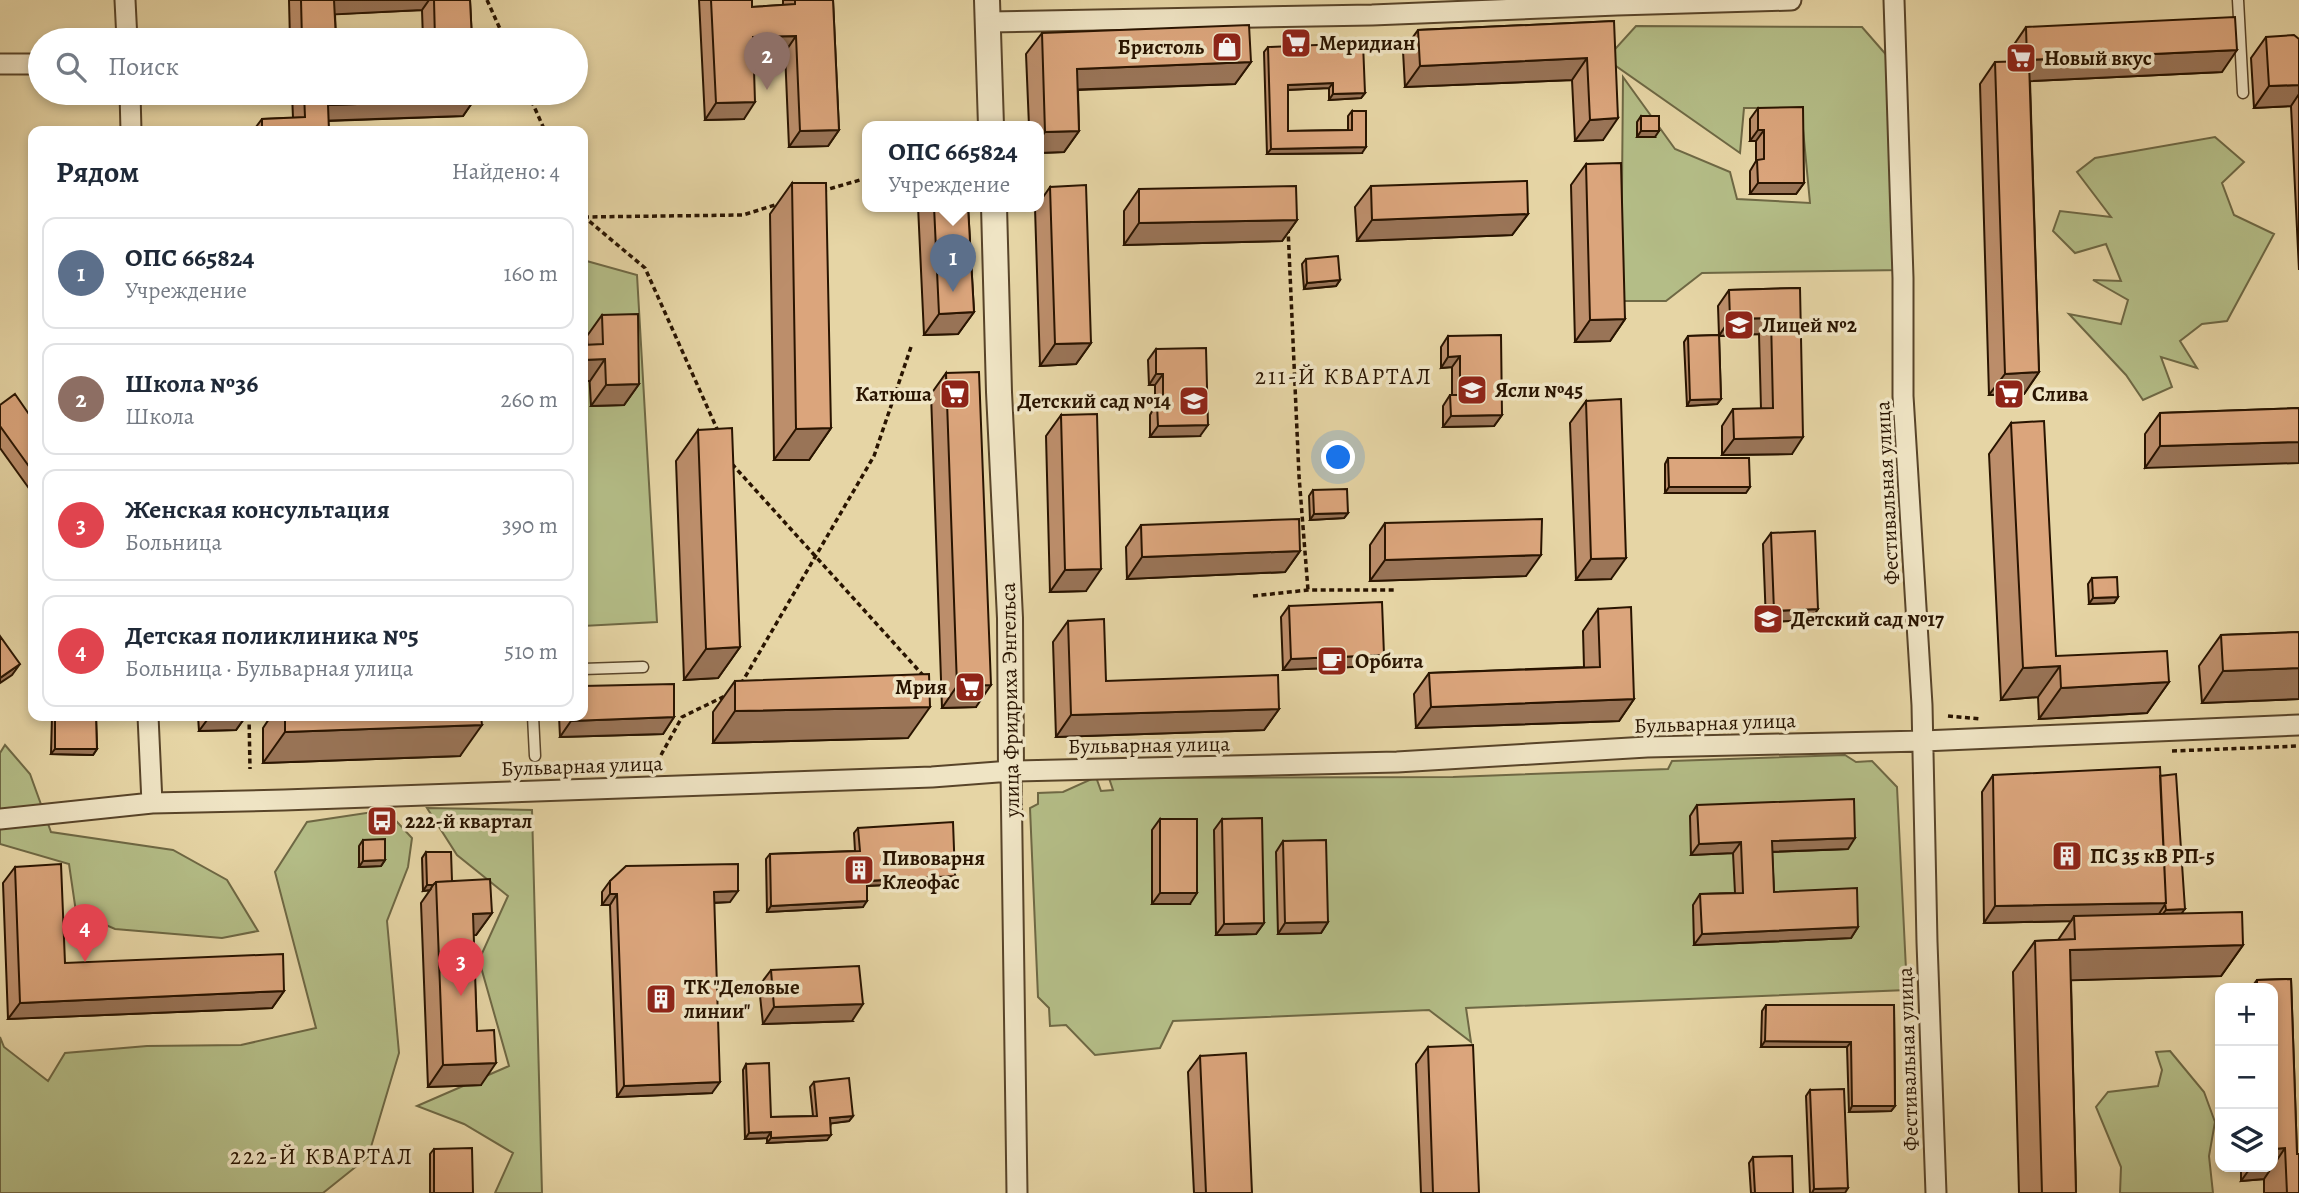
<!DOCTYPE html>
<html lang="ru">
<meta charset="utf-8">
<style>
body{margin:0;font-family:Alegreya,serif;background:#f2f2f3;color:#1f2937}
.controls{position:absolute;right:21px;bottom:21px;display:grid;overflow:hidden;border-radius:14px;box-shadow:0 4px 10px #0003}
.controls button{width:63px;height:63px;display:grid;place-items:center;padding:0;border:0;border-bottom:2px solid #e0e1e3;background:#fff;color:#1f2937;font:35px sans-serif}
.you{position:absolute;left:1339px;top:458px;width:24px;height:24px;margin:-18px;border:5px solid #fff;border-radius:50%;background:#1a73e8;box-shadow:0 0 0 10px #1a73e833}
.badge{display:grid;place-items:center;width:46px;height:46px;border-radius:50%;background:#2563eb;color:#fff;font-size:23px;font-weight:700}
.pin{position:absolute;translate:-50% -58px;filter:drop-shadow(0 2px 4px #0008)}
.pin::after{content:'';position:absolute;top:37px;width:24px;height:21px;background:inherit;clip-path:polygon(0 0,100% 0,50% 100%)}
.popup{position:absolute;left:862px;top:121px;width:182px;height:91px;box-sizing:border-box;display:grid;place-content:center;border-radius:14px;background:#fff;filter:drop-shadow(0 2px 5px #0005);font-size:23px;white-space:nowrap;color:#747a83}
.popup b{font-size:26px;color:#1f2937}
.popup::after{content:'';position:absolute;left:50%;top:100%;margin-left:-14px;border:14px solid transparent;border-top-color:#fff}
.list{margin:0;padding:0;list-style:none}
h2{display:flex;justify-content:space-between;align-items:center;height:91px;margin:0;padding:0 28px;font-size:30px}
h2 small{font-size:23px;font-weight:400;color:#747a83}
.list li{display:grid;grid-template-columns:46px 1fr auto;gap:21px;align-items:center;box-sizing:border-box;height:112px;margin:0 14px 14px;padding:0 14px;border:2px solid #e0e1e3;border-radius:14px}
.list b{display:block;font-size:26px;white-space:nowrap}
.list p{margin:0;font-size:23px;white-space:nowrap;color:#747a83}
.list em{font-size:23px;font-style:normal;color:#747a83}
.icon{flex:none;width:38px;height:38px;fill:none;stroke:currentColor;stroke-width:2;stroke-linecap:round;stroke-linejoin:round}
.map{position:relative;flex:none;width:2299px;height:1193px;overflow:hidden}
.search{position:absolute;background:#fff;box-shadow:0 4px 10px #0003;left:28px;top:28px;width:560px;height:77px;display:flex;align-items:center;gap:18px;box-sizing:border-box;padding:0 24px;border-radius:38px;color:#747a83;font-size:26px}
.panel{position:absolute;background:#fff;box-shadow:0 4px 10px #0003;left:28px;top:126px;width:560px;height:595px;border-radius:14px}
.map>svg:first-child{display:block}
.green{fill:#b4bd87;stroke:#6e6844;stroke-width:2}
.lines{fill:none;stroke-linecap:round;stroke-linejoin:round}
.service-casing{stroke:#584429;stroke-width:13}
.minor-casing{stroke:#584429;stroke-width:23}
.tertiary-casing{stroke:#584429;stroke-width:28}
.path{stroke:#291400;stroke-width:3.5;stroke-dasharray:5 3.5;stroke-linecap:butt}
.service{stroke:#efe4c4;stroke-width:10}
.minor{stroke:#efe4c4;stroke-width:19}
.tertiary{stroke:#efe4c4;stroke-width:24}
.wall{fill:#bc8e6b;stroke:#291400;stroke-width:2}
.shaded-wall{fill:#997457;stroke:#291400;stroke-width:2}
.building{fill:#dba57c;stroke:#291400;stroke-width:2}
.labels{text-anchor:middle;stroke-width:7;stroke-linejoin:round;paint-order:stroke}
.poi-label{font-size:21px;font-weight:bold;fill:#291400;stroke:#efe4c4;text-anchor:start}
.street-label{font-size:21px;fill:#291400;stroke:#efe4c4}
.neighbourhood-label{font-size:23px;letter-spacing:2px;fill:#291400;stroke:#efe4c4}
</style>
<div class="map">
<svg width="2299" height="1193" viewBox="0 0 2299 1193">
<rect width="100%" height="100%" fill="#e6d5a5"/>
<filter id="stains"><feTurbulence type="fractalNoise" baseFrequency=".00286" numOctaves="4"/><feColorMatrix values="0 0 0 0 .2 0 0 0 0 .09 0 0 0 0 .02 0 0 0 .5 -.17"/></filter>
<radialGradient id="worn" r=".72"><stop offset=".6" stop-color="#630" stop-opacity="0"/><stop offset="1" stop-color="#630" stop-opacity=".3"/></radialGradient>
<path class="green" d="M1636,26L1862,27L1889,58L1903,270L1702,273L1666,301H1621L1623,77L1675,149L1730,172L1737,199L1810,203L1801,108H1744L1740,153L1606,59Z
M2215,137L2244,162L2222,183L2234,215L2274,234L2227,321L2202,324L2180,341L2197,368L2161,357L2172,387L2143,400L2126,375L2069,314L2121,324L2128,300L2093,280L2121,281L2106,244L2075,253L2053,231L2060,211L2111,217L2077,172L2095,158Z
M583,260L637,275L657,622L583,626Z
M5,745L30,774L51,832L173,850L227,880L258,931L222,938L115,929L76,912L69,864L0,844V753Z
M1845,755L1856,762L1872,761L1897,787L1907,990L1466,1008L1471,1042L1429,1010L1173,1021L1160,1048L1095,1055L1066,1025L1050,1026L1049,1008L1038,997L1030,808L1038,804V793L1063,792L1096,777L1101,791L1113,790L1109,778L1453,777L1668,769L1672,761Z
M427,808L532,810L542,1193H495L513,1153L464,1124L417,1106L509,1066L479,960L508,896L457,855Z
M386,810L412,838L408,867L387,921L399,1053L368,1157L323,1193H0V1037L4,1047L48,1081L65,1053L147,1046L241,1045L316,1028L275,872L307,822Z
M2170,1051L2204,1092L2215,1122L2209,1156L2213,1193H2120L2121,1167L2096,1107L2108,1092L2158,1086L2162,1070L2156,1052Z"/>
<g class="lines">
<g class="service-casing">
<path id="service" d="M2238,0L2243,93
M583,669L643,667
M533,716L535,756"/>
</g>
<g class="minor-casing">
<path id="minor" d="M125,0L127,40
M1894,0L1903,278V396L1922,705L1927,942L1936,1193
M989,22L1372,15L1617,5L1791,0
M0,64H40
M130,93L131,131
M148,716L152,803
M1011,771L1017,1193
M0,819L152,803L284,800L932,777L1011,771L1397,762L1647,747L1923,741L2299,725"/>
</g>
<g class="tertiary-casing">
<path id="tertiary" d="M987,0L991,126
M994,206L999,392L1010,618L1011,771"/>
</g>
<path class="path" d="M487,0L505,40
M528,93L545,131
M822,191L867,178
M583,216L645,268L718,431
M584,217L743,215L778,204
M1288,228L1299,476L1308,590
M732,464L930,683
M1253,596L1308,590H1397
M741,684L874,456L911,347
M249,716L250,769
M1948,716L1981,719
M2172,751L2299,746
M661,755L682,717L727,695"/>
<use href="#service" class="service"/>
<use href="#minor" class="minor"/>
<use href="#tertiary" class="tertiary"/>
</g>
<path class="wall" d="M289,0H470L472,40H423L422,10L335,14L336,40H290Z
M699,0H752V7L783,5V0H833L839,130L828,146L789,147L785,52L753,53L744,119L705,120Z
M1614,21L1603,140L1575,141L1572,80L1405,87L1403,51L1418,30Z
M2026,27L2222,72L2030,81L2039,372L2024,394L1989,395L1980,84L1995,62H2011V49Z
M1042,33L1251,62L1235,84L1078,90L1079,131L1064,152L1039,153V126H1029L1026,54Z
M2266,37L2299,39V270L2291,106L2254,108L2251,58Z
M1268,47L1365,93L1361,98L1329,100V88L1288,90V131L1348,130V116L1352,111L1362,153L1267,154L1264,52Z
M292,93H474V100L463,116L328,121L329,131H253L262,119L293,118Z
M1758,108L1804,183L1796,194H1750V171L1756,161V141H1750V119Z
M1641,116L1655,137H1637V122Z
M1586,164L1625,319L1610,341L1575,342L1571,185Z
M792,183L831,428L809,460H774L770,214Z
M1371,186L1528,214L1512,235L1357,241L1355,207Z
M1050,187L1091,343L1076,364L1040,366L1035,208L1036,206H1039V203Z
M1139,189L1297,220L1282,241L1124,245V211Z
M918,206H968L974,312L958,334L924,335Z
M1306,259L1340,280L1336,286L1304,289L1302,264Z
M1800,288L1792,454L1722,455V426L1733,409H1761L1759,334L1719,336L1721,399L1717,404L1687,406L1684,342L1688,336L1719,335L1718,306L1729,290Z
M602,315L639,384L624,405L591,406L587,336Z
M1448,336L1502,415L1494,426L1443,427V406L1450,395H1452V367L1441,368V347Z
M1156,349L1200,436L1150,437V415L1155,406V385H1149L1148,360Z
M946,373L976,707L942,708L931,394Z
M1586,401L1611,579L1576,580L1570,423Z
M0,405L33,420V494L0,448Z
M2299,408L2145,468V434L2160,413Z
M1061,415L1086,591L1050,592L1046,436Z
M2011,423L2056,656L2169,682L2147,713L2039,719L2038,697L2001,700L1989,454Z
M698,430L740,647L718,678L684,680L676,461Z
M1668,458L1746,493H1665V464Z
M1313,490L1348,513L1344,518L1310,520L1309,496Z
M1385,523L1526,576L1370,581V545Z
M1141,525L1300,551L1285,572L1127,579L1126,547Z
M1771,533L1811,620L1766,622L1763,544Z
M2092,578L2118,597L2114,603L2089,604L2088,584Z
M1289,606L1376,666L1283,670L1281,617Z
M1598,609L1634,699L1619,721L1416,728L1414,694L1429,673L1584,667L1583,631Z
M1068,621L1106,681L1279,709L1264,730L1056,737L1053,642Z
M2299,632V699L2202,703L2199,666L2221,635Z
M735,681L908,738L713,743V712Z
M52,716H96L97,749L93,755L51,754Z
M198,716H246L236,730L199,731Z
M271,716H481L460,756L263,763V728Z
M559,716H583L674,717L663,734L560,737Z
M1993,775L2160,776L2182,913L2243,945L2221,976L2071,980L2076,1193H2019L2013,972L2035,941L2058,940L2071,921L1984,923L1982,792Z
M1697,805L1848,849L1772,852L1774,892L1858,927L1851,938L1694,945L1693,905L1700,894L1735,893L1733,853L1691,855L1690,816Z
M1160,819L1190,904H1152V830Z
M1222,819L1264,923L1256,934L1216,935L1214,830Z
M858,828L955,876L952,882L867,886L863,907L767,912L766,859L770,854L855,851L854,833Z
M363,840L385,860L381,866L359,867V846Z
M1283,841L1328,922L1321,933L1278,934L1276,852Z
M426,852L452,881L492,913L476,935H473L477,1031L481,1085L428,1087L421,903L430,890L423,891L422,858Z
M15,867L65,963L284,991L272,1008L8,1019L3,883Z
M610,881L730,902L714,903L712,1093L617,1097L610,905H602V892Z
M771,970L852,1021L763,1024L759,986Z
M2291,979L2297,1154H2299V1193H2264V1179L2241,1181V1167H2273V988H2251L2257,980Z
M1766,1005H1894L1895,1106L1891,1111L1849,1112L1847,1047H1761L1762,1011Z
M1428,1047L1479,1193H1421L1416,1064Z
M1200,1056L1252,1193H1194L1188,1072Z
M746,1064L771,1117L813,1116L810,1087L814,1082L853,1116L849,1121L831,1123L827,1140L767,1143V1138L745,1139L743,1070Z
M1810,1090L1845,1193H1810L1806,1096Z
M434,1149L473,1193H430V1154Z
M1753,1157L1793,1193H1751L1749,1163Z"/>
<path class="shaded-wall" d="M333,0H429L422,10L323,15Z
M796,36L785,52L741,53L753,37Z
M2237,50L2222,72L2012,82L2027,60Z
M1587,58L1572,80L1405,87L1420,66Z
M1251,62L1235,84L1062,90L1077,69Z
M1333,83L1329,88L1284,90L1288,85Z
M2299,85V94L2291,106L2254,108L2269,86Z
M1365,93L1361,98L1329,100L1333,94Z
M474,100L463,116L317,121L328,105Z
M755,102L744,119L705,120L716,103Z
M1618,118L1603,140L1575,141L1590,120Z
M839,130L828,146L789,147L800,131Z
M1758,130H1764L1756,141H1750Z
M1079,131L1064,152L1039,153V141L1045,132Z
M1641,131H1659L1655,137H1637Z
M1366,147L1362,153L1267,154L1271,149Z
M1758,183H1804L1796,194H1750Z
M1528,214L1512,235L1357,241L1372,220Z
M1297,220L1282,241L1124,245L1139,223Z
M1340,280L1336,286L1304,289L1307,283Z
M974,312L958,334L924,335L939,314Z
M1771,318L1759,334L1719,336L1730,319Z
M1625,319L1610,341L1575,342L1590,320Z
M1091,343L1076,364L1040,366L1055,344Z
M1460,356L1452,367L1441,368L1448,357Z
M605,359L590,381H583V360Z
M2039,372L2024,394L1989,395L2005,374Z
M1156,374H1163L1155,385H1149Z
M639,384L624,405L591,406L606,385Z
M1721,399L1717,404L1687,406L1690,400Z
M1502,415L1494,426L1443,427L1451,416Z
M1208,425L1200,436L1150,437L1158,426Z
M831,428L809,460H774L796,429Z
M1803,437L1792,454L1722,455L1734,439Z
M2299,442V463L2145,468L2160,446Z
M1669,487H1750L1746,493H1665Z
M1348,513L1344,518L1310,520L1314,514Z
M1300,551L1285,572L1127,579L1142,557Z
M1541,555L1526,576L1370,581L1385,560Z
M1626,558L1611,579L1576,580L1591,559Z
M1101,569L1086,591L1050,592L1065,570Z
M2118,597L2114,603L2089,604L2093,598Z
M1818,609L1811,620L1766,622L1774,611Z
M740,647L718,678L684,680L706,649Z
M1384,655L1376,666L1283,670L1291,659Z
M20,664L12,675L0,683V678Z
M2060,666L2038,697L2001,700L2023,668Z
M2299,668V699L2202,703L2223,671Z
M2169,682L2147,713L2039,719L2061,688Z
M991,685L976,707L942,708L957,686Z
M1634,699L1619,721L1416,728L1431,707Z
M930,707L908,738L713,743L735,711Z
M1279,709L1264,730L1056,737L1071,715Z
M210,716H246L236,730L199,731Z
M674,717L663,734L560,737L571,721Z
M482,725L460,756L263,763L285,732Z
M55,749H97L93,755L51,754Z
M1855,838L1848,849L1764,852L1772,841Z
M1741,842L1733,853L1691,855L1699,844Z
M385,860L381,866L359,867L363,861Z
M955,876L952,882L863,886L867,881Z
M427,885H433L430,890L423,891Z
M738,891L730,902L706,903L714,892Z
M1160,893H1197L1190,904H1152Z
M610,894H617L610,905H602Z
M867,901L863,907L767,912L771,906Z
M2166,903L2155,920L2074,916L2071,921L1984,923L1995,906Z
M2185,909L2181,914L2162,915L2166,910Z
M492,913L476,935L458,936L473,914Z
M1328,922L1321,933L1278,934L1285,923Z
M1264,923L1256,934L1216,935L1224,924Z
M1858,927L1851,938L1694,945L1702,934Z
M2243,945L2221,976L2048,981L2070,950Z
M284,991L272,1008L8,1019L20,1003Z
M863,1004L852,1021L763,1024L774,1007Z
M1765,1041L1851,1042L1847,1047H1761Z
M496,1063L481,1085L428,1087L443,1065Z
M720,1082L712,1093L617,1097L624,1086Z
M1852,1106H1895L1891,1111L1849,1112Z
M853,1116L849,1121L827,1124L830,1118Z
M771,1132L767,1138L745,1139L749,1133Z
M831,1135L827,1140L767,1143L771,1138Z
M2285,1148L2273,1166V1149Z
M2251,1167H2272L2264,1179L2241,1181Z
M1848,1188L1845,1193H1812L1814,1189Z"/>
<path class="building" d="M301,0H334L336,40H302Z
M434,0H470L472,40H435Z
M711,0H752V7L795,4V0H833L839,130L800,131L796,36L753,37L755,102L716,103Z
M2235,17L2237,50L2027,60L2026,27Z
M1614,21L1618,118L1590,120L1587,58L1420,66L1418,30Z
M1249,25L1251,62L1077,69L1079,131L1045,132L1042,33Z
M2294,35L2299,39V85L2269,86L2266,37Z
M1363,43L1365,93L1333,94V83L1288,85V131L1352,130V111H1366V147L1271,149L1268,47Z
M2029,61L2039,372L2005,374L1995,62Z
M304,93H474V100L328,105L329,131H262V119L305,117Z
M1803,107L1804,183H1758L1757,160L1764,159V130H1758V108Z
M1641,116H1659V131H1641Z
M1621,163L1625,319L1590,320L1586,164Z
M1527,181L1528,214L1372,220L1371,186Z
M792,183H826L831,428L796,429Z
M1086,185L1091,343L1055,344L1050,187Z
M1296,186L1297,220L1139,223V189Z
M934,206H968L974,312L939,314Z
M1338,256L1340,280L1307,283L1306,259Z
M1800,288L1803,437L1734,439L1733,409L1773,408L1771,318L1730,319L1729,290Z
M638,314L639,384L606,385L605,359L583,360V345L603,344L602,315Z
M1501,335L1502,415L1451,416L1450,395H1460V356L1448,357V336Z
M1719,335L1721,399L1690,400L1688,336Z
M1206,348L1208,425L1158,426L1157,404L1163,403V374H1156V349Z
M979,372L991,685L957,686L946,373Z
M15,394L33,420V472L0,426V405Z
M1621,399L1626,558L1591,559L1586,401Z
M2299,408V442L2160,446V413Z
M1097,414L1101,569L1065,570L1061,415Z
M2044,421L2056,656L2167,651L2169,682L2061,688L2060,666L2023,668L2011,423Z
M732,428L740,647L706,649L698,430Z
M1668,458H1749L1750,487H1669Z
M1347,489L1348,513L1314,514L1313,490Z
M1299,519L1300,551L1142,557L1141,525Z
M1542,519L1541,555L1385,560V523Z
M1815,531L1818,609L1774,611L1771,533Z
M2117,577L2118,597L2093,598L2092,578Z
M1382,602L1384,655L1291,659L1289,606Z
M1631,607L1634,699L1431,707L1429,673L1600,667L1598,609Z
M1104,619L1106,681L1278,675L1279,709L1071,715L1068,621Z
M2299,632V668L2223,671L2221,635Z
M0,636L20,664L0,678Z
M929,674L930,707L735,711V681Z
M674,684V717L571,721V716H583V686Z
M55,716H96L97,749H55Z
M285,716H481L482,725L285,732Z
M2160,767L2166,903L1995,906L1993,775Z
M2176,774L2185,909L2166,910L2165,903H2166L2160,776Z
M1854,799L1855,838L1772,841L1774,892L1857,888L1858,927L1702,934L1700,894L1743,893L1741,842L1699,844L1697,805Z
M1262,818L1264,923L1224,924L1222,819Z
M1160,819H1197V893H1160Z
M953,822L955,876L867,881V901L771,906L770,854L860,851L858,828Z
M385,839V860L363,861V840Z
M1326,840L1328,922L1285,923L1283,841Z
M426,852H451L452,881L436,882L433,885H427Z
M61,864L65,963L283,954L284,991L20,1003L15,867Z
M738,864V891L714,892L720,1082L624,1086L617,894H610V881L626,866Z
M490,879L492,913L473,914L477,1031L494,1030L496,1063L443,1065L436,882Z
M2242,912L2243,945L2070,950L2076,1193H2042L2035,941L2075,939L2074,916Z
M859,966L863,1004L774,1007L771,970Z
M2291,979L2297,1154H2299V1193H2287L2285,1148L2273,1149V988H2257V980Z
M1766,1005H1894L1895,1106H1852L1851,1042L1765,1041Z
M1473,1045L1479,1193H1433L1428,1047Z
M1246,1053L1252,1193H1206L1200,1056Z
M769,1063L771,1117L817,1116L814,1082L849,1078L853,1116L830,1118L831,1135L771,1138V1132L749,1133L746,1064Z
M1844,1089L1848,1188L1814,1189L1810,1090Z
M472,1148L473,1193H434V1149Z
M1792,1156L1793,1193H1755L1753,1157Z"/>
<defs>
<g id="supermarket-square" transform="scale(1.575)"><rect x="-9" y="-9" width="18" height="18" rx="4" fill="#8f2418" stroke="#efe4c4"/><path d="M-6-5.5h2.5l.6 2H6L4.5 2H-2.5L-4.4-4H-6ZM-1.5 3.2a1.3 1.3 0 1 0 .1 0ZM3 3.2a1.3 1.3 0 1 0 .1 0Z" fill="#fff"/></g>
<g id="shop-square" transform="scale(1.575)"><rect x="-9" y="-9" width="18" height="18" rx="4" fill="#8f2418" stroke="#efe4c4"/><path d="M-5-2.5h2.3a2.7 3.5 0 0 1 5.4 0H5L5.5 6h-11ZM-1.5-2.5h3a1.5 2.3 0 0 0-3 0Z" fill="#fff"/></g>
<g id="school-square" transform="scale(1.575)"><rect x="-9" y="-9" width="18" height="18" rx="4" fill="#8f2418" stroke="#efe4c4"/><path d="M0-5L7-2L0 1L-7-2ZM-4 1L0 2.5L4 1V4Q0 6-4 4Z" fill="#fff"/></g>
<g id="cafe-square" transform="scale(1.575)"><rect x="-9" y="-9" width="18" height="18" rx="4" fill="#8f2418" stroke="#efe4c4"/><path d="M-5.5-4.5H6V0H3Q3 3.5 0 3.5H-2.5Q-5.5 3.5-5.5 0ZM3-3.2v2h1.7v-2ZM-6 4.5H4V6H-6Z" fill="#fff"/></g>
<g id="bus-square" transform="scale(1.575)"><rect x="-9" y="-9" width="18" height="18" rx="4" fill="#8f2418" stroke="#efe4c4"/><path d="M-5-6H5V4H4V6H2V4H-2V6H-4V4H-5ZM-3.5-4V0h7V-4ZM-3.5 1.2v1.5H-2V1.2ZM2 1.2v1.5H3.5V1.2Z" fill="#fff"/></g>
<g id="building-square" transform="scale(1.575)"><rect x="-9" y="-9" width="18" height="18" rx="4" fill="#8f2418" stroke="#efe4c4"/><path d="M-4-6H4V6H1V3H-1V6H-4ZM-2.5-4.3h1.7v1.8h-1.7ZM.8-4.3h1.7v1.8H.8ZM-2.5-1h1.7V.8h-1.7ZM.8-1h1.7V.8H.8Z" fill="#fff"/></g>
</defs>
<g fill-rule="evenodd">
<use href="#supermarket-square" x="1296" y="43"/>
<use href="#shop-square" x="1227" y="47"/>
<use href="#supermarket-square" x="2021" y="58"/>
<use href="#school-square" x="1739" y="325"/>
<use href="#school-square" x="1472" y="390"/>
<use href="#supermarket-square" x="955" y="394"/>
<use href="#supermarket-square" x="2009" y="394"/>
<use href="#school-square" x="1194" y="401"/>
<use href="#school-square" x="1768" y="619"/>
<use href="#cafe-square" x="1332" y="661"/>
<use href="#supermarket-square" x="970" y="687"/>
<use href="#bus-square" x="382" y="821"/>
<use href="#building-square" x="2067" y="856"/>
<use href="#building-square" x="859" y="870"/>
<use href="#building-square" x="661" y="999"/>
</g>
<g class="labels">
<g class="poi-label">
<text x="1319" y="50">Меридиан</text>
<text x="1204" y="54" text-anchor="end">Бристоль</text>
<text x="2044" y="65">Новый вкус</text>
<text x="1762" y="332">Лицей №2</text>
<text x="1495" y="397">Ясли №45</text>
<text x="932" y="401" text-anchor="end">Катюша</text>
<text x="2032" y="401">Слива</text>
<text x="1171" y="408" text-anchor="end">Детский сад №14</text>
<text x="1791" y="626">Детский сад №17</text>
<text x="1355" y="668">Орбита</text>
<text x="947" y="694" text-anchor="end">Мрия</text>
<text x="405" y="828">222-й квартал</text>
<text x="2090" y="863">ПС 35 кВ РП-5</text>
<text x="882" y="865">Пивоварня<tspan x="882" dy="24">Клеофас</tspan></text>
<text x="684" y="994">ТК "Деловые<tspan x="684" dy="24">линии"</tspan></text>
</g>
<g class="street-label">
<text transform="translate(1887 493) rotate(-93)" y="7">Фестивальная улица</text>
<text transform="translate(1010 700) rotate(-91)" y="7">улица Фридриха Энгельса</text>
<text transform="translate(1715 723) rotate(-2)" y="7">Бульварная улица</text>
<text transform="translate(1149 745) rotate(-1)" y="7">Бульварная улица</text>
<text transform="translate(582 766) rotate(-2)" y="7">Бульварная улица</text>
<text transform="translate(1908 1059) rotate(-92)" y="7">Фестивальная улица</text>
</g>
<g class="neighbourhood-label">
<text x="1344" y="384">211-Й КВАРТАЛ</text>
<text x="322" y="1164">222-Й КВАРТАЛ</text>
</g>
</g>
<rect width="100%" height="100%" filter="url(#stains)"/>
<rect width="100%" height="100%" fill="url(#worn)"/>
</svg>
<div class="controls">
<button>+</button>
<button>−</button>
<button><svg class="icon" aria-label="layers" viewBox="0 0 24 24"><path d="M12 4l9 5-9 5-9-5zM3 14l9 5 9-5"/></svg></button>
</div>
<div class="you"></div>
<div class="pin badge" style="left:953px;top:292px;background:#5c6f8a">1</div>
<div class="popup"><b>ОПС 665824</b>Учреждение</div>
<div class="pin badge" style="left:767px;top:90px;background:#8d6e63">2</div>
<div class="pin badge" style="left:461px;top:996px;background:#e0444e">3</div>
<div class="pin badge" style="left:85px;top:962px;background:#e0444e">4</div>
<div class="search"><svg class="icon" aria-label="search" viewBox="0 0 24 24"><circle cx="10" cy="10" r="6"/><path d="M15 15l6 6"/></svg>Поиск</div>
<section class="panel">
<h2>Рядом<small>Найдено: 4</small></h2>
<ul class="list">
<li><span class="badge" style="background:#5c6f8a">1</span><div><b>ОПС 665824</b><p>Учреждение</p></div><em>160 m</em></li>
<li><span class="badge" style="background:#8d6e63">2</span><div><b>Школа №36</b><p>Школа</p></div><em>260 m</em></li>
<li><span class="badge" style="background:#e0444e">3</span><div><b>Женская консультация</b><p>Больница</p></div><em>390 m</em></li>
<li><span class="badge" style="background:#e0444e">4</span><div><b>Детская поликлиника №5</b><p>Больница · Бульварная улица</p></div><em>510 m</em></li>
</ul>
</section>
</div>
